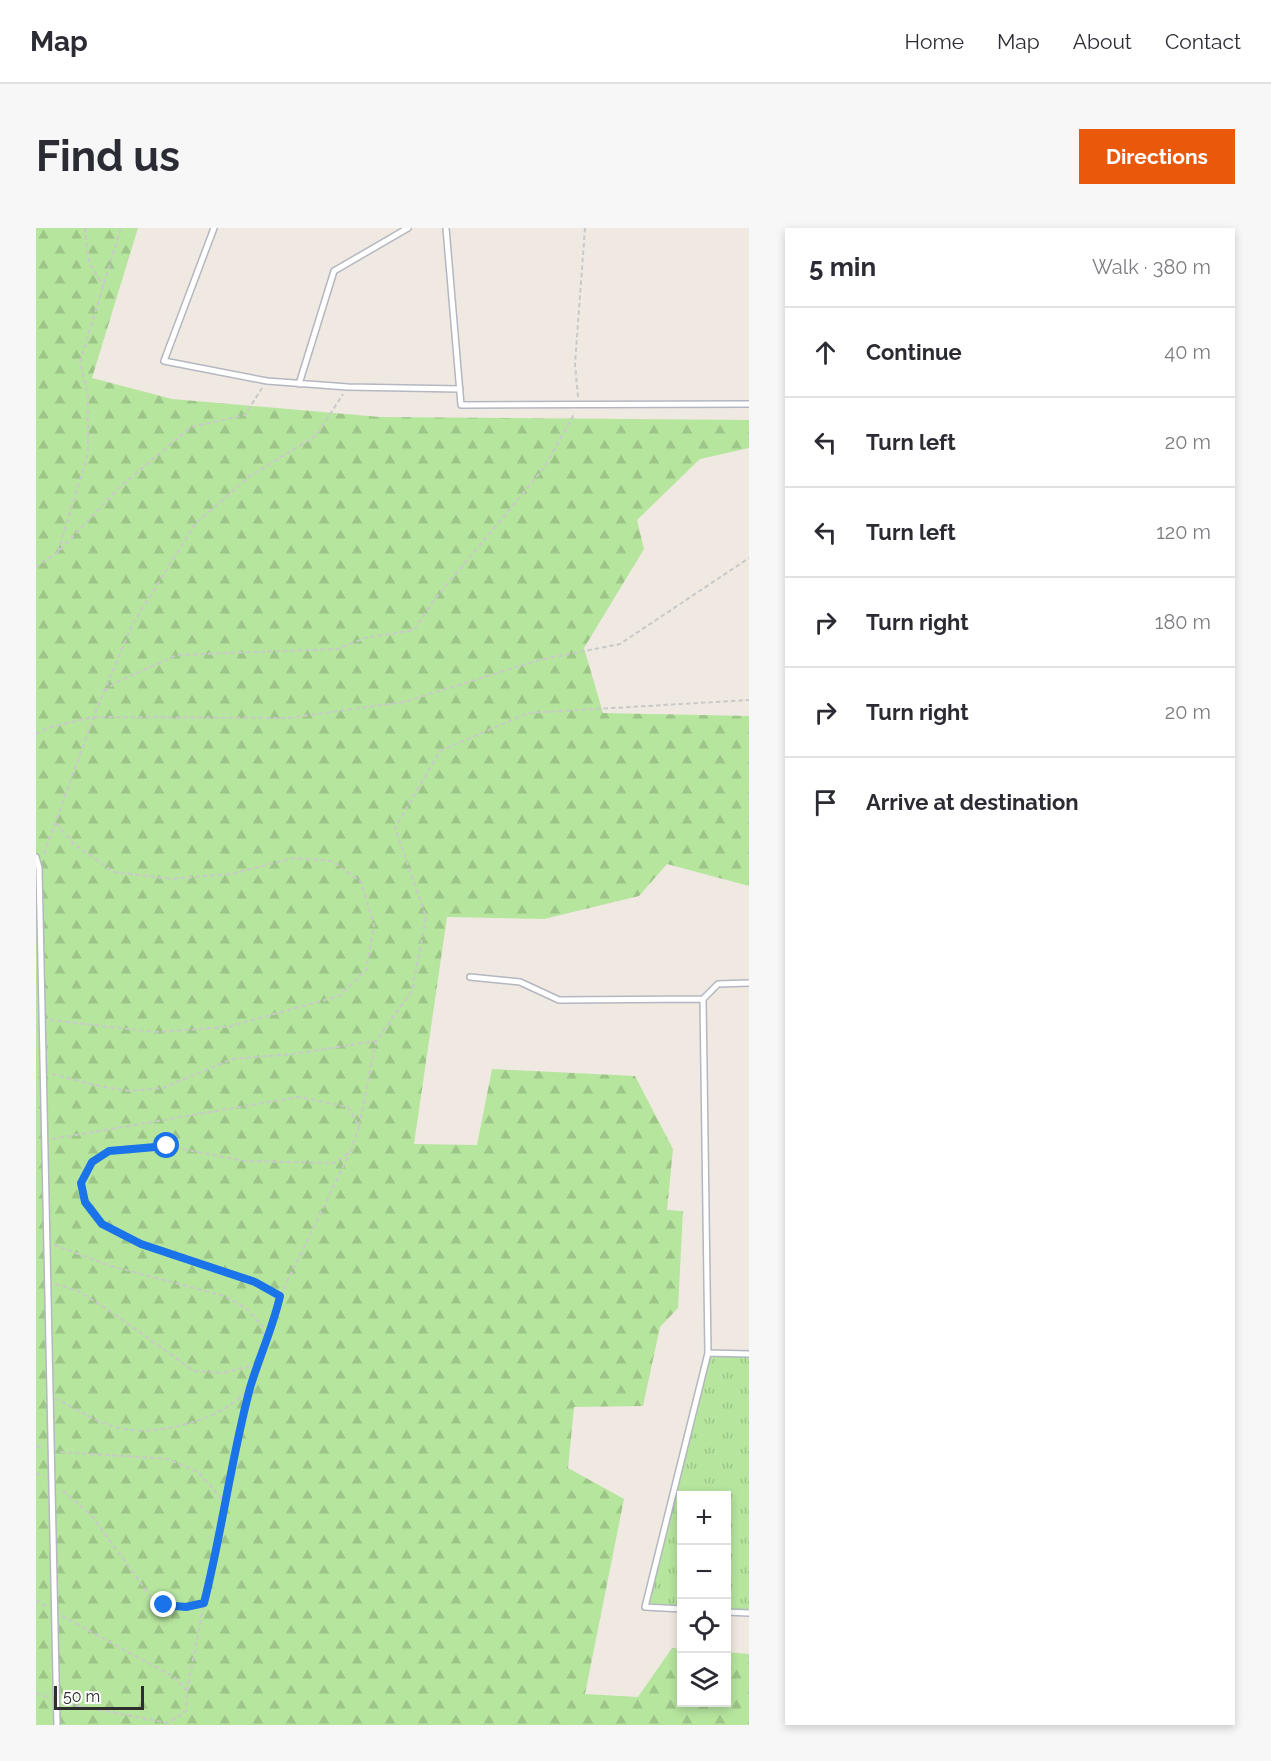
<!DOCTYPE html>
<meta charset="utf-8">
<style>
body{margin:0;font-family:Raleway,sans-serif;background:#f7f7f7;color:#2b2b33}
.controls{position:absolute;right:18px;bottom:18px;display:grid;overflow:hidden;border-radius:0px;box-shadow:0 3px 9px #0003}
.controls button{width:54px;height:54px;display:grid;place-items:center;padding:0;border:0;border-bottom:2px solid #e1e1e2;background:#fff;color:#2b2b33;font:30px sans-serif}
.scale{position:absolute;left:18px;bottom:15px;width:90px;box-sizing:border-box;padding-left:6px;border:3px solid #2e2e2e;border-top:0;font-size:16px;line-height:21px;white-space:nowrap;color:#2e2e2e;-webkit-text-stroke:4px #fff;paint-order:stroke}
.stop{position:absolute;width:18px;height:18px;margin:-14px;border:4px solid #1a73e8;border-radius:50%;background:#fff}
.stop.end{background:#1a73e8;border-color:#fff;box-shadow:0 2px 6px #0008}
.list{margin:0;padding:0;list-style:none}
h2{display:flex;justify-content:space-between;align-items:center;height:78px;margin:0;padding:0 24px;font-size:26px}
h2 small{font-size:20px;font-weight:400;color:#7c7c81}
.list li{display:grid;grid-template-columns:39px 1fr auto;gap:18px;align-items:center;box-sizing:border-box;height:90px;padding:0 24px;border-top:2px solid #e1e1e2}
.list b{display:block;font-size:22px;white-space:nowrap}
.list em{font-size:20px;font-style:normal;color:#7c7c81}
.icon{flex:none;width:33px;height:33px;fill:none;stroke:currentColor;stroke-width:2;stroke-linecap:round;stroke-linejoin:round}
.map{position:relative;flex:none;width:713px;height:1497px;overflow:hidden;border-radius:0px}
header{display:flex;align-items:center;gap:36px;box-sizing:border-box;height:84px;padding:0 30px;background:#fff;border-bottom:2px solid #e1e1e2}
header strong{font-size:28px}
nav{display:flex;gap:33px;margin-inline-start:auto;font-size:21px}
.intro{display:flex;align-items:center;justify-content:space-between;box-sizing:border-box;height:144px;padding:0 36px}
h1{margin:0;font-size:42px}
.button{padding:15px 27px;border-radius:0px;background:#ea580c;color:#fff;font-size:21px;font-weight:700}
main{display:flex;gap:36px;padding:0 36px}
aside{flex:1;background:#fff;border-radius:0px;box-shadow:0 3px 9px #0003}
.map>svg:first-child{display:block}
.grass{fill:url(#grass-tufts)}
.forest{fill:url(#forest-firs)}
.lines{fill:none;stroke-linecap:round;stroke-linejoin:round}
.lane-casing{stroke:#b4b7c1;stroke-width:8}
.path{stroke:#c9c9c9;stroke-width:2;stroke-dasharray:4.5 3;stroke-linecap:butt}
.lane{stroke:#fff;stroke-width:5}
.route{stroke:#1a73e8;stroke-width:8}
</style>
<header>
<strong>Map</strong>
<nav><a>Home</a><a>Map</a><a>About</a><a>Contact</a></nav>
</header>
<div class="intro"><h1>Find us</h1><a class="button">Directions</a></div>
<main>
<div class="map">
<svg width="713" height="1497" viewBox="0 0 713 1497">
<defs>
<pattern id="grass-tufts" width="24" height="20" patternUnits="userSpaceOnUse" patternTransform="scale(1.5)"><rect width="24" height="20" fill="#b6e59e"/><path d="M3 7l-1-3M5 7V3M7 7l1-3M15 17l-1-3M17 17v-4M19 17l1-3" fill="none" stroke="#9dc588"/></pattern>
<pattern id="forest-firs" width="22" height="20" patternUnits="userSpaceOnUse" patternTransform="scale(1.5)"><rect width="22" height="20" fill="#b6e59e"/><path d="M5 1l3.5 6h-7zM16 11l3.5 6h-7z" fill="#9dc588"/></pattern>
</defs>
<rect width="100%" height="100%" fill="#efe9e1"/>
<path class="grass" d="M672,1125L713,1126V1386L691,1385L690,1268H646L645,1381L609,1379Z"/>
<path class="forest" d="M0,0H102L56,150L136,171L344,189L713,192V220L664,231L601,292L608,321L548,420L567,485L713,488V658L631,636L603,668L508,691L411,689L378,916L441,917L456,841L599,848L637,921L631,982L647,983L642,1080L624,1099L607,1178L538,1179L532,1240L588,1271L549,1466L602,1469L636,1420L645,1421L646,1474H690L691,1424L713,1426V1497H0Z"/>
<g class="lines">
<g class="lane-casing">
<path id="lane" d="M178,0L128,133L231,153L312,159L424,161
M410,0L425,177L713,176
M263,156L298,43L372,0
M0,629L3,640L21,1497
M434,749L484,754L523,772L667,771L672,1125
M667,771L682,756L713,755
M646,1381L609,1379L672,1125L713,1126
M690,1384L713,1385"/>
</g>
<path class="path" d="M49,0L53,35L68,59
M542,169L539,136L549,0
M22,324L52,225V168L44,134L85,0
M0,339L22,324L85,258L155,199L209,187L226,160
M68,463L81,454L141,427L302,421L329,410L378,402L399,371L508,240L538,186
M0,506L14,499L58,489L252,490L368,474L503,432L584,416L713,330
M8,626L61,480L96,397L160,295L214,248L281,207L307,166
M14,792L119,804L191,799L303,768L330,742L338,697L325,654L296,633L258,630L195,646L135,651L78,644L38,616L20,595
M16,846L58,857L94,863L127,860L196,831L257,826L340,813L376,763L390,689L359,600L404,523L492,485L713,472
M323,898L340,813
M16,911L263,869L312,879L323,898L315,923L299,935L208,933L131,918L73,923L56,934L45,955L49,974L66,995L105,1016L219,1054L244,1068C240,1085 234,1100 229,1116C224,1130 222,1147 214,1159C192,1190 124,1208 88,1201C64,1197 42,1182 21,1171
M18,1017L75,1038L188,1068L210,1080L227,1099L229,1114
M19,1056L40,1062L71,1081L158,1143L186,1145L223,1136
M244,1068L314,925
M0,1218L7,1220
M24,1224L132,1231L162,1244L187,1272L168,1375C148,1379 133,1381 115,1369L55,1287L25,1261
M0,1245L8,1249
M187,1272L214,1160
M0,1372L11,1379
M26,1388L138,1449L151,1463L150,1483L132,1495L28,1475
M151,1463L168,1375
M0,1465L11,1469"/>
<use href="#lane" class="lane"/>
</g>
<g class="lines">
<path class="route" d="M128,1377L150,1379L168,1375C186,1304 195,1231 214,1160C223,1129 237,1100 244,1068L219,1054L105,1016L66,996L49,974L45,955L56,934L73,923L131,918"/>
</g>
</svg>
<div class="controls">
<button>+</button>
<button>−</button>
<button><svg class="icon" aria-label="locate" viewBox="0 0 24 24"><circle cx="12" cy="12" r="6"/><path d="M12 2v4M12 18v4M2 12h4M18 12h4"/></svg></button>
<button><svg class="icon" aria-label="layers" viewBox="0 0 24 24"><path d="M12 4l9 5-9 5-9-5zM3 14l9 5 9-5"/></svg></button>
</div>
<div class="scale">50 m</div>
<div class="stop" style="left:131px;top:918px"></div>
<div class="stop end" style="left:128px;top:1377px"></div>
</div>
<aside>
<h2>5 min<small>Walk · 380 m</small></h2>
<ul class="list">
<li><svg class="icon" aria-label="ahead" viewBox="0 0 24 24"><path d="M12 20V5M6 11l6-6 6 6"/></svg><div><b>Continue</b></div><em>40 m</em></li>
<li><svg class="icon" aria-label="left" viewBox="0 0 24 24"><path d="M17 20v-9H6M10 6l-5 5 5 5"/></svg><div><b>Turn left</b></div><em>20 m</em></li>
<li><svg class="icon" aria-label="left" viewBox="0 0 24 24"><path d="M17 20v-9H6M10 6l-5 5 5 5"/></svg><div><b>Turn left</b></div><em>120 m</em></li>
<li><svg class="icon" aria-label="right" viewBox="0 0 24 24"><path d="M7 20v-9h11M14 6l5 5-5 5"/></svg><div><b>Turn right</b></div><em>180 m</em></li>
<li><svg class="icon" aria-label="right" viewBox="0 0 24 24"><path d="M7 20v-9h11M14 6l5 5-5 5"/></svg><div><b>Turn right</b></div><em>20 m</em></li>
<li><svg class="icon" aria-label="arrive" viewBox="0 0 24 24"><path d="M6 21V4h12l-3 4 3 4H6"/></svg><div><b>Arrive at destination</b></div></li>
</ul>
</aside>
</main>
